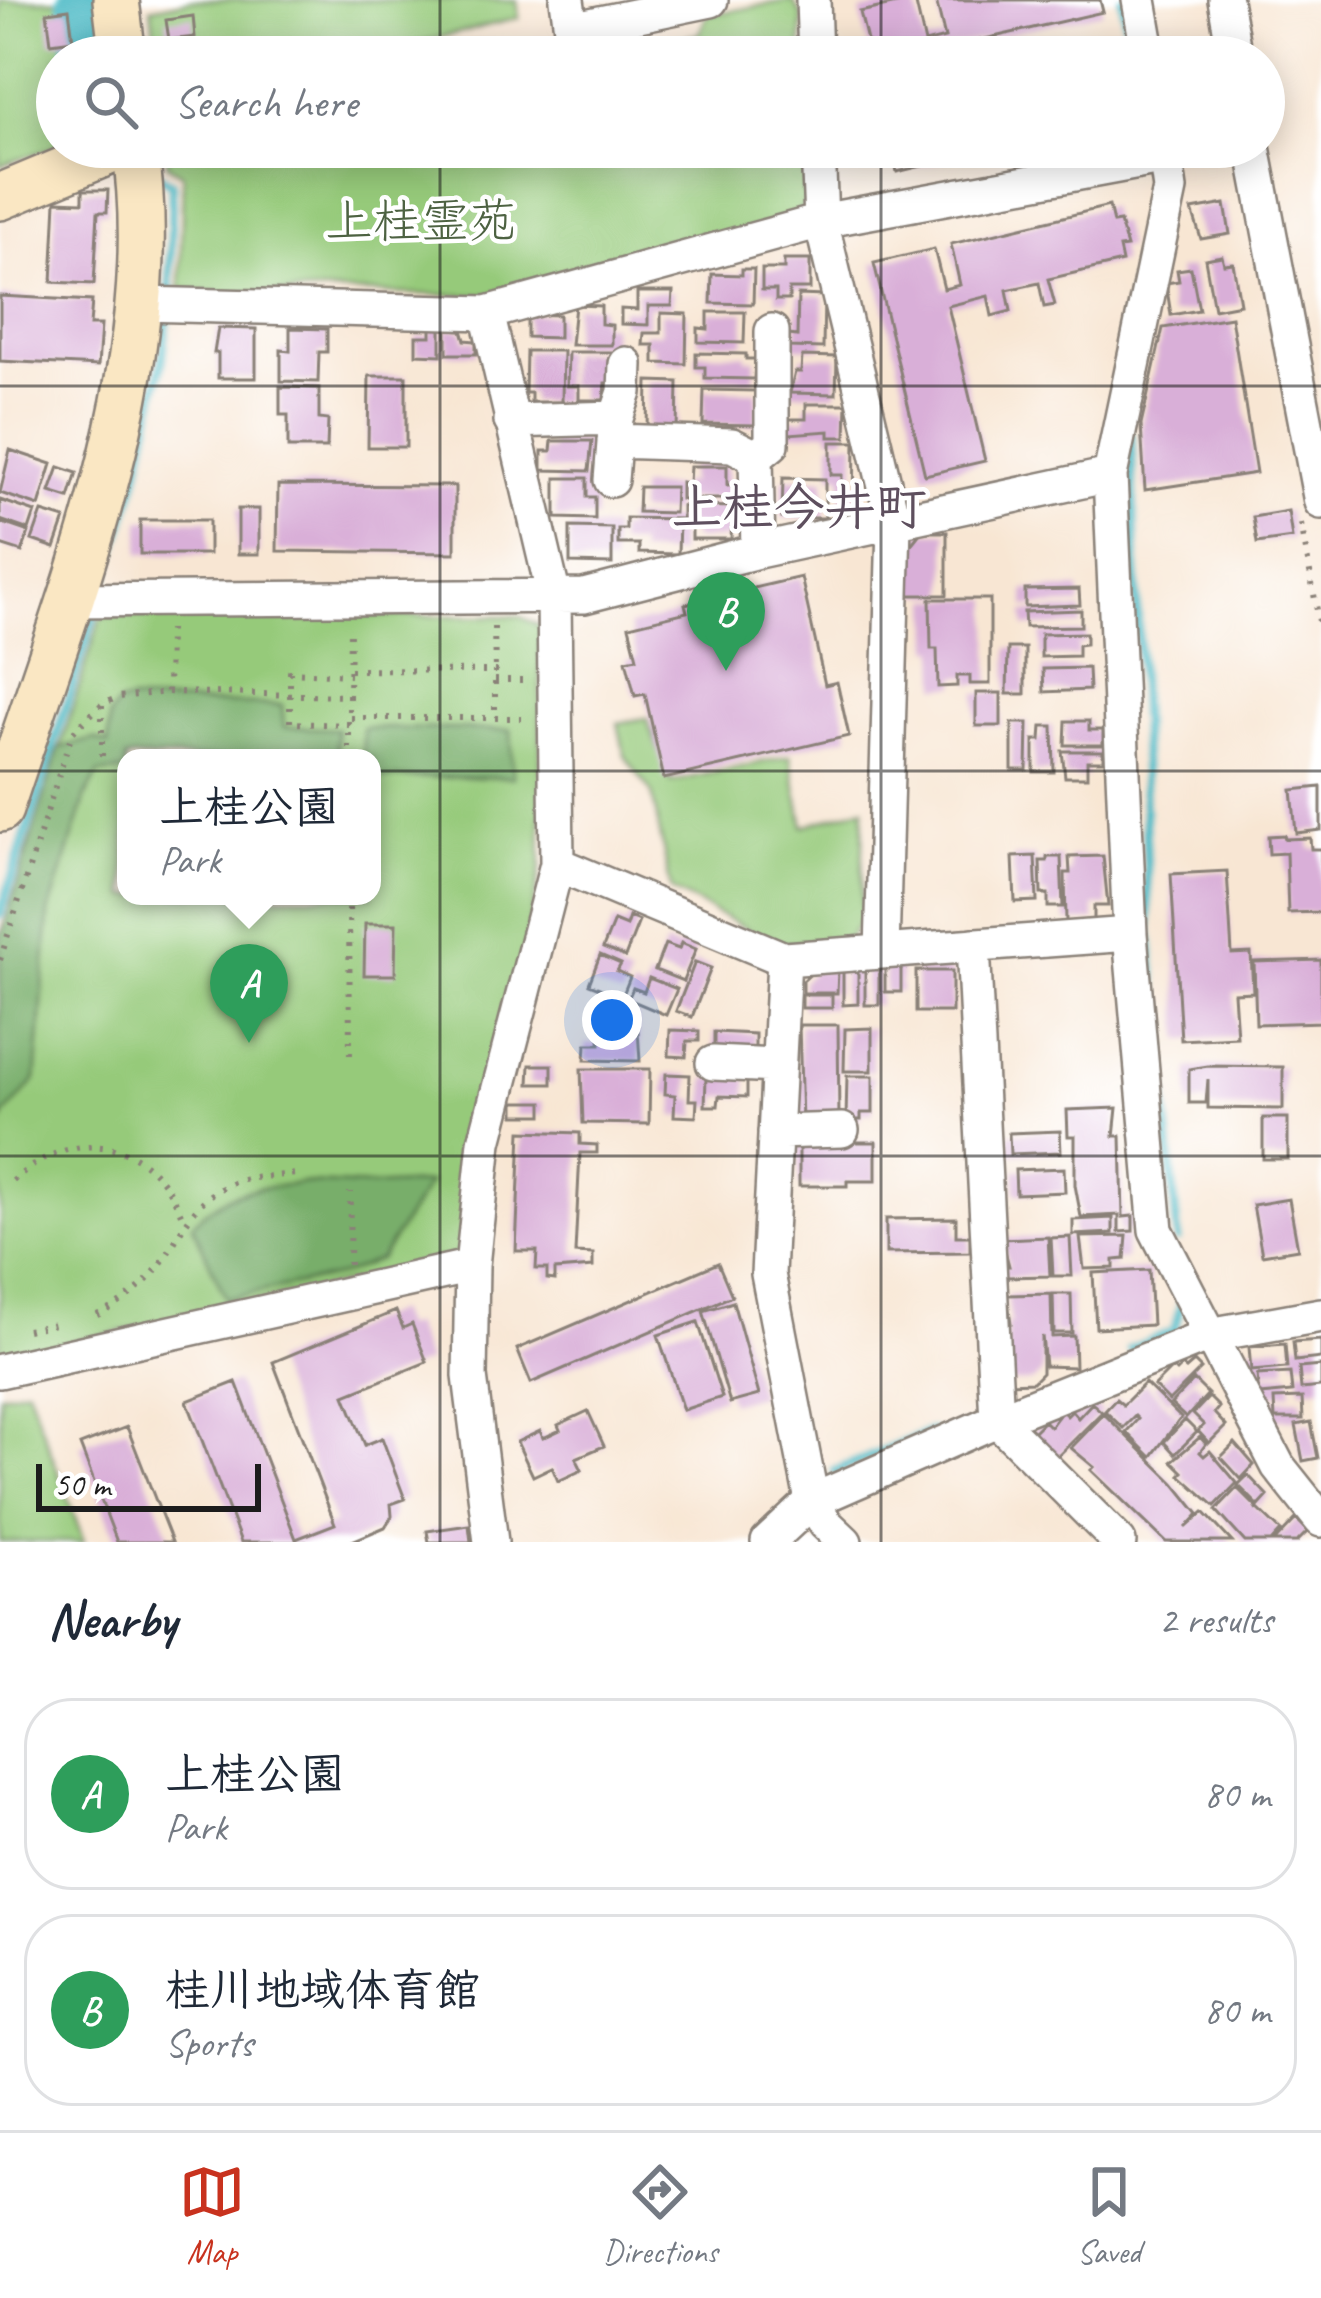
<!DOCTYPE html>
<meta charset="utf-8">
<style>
body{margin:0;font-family:Caveat,"Klee One",sans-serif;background:#f2f2f3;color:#1f2937}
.scale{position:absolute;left:36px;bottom:30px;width:225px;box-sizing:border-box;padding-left:12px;border:6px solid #1c1c1c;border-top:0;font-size:33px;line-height:42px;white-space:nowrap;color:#1c1c1c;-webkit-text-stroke:9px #fff;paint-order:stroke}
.you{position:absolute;left:612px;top:1020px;width:42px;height:42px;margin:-30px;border:9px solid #fff;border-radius:50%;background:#1a73e8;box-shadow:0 0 0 18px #1a73e833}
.badge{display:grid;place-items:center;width:78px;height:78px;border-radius:50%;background:#c8321e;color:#fff;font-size:39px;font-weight:700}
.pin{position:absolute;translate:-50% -99px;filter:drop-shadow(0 3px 6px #0008)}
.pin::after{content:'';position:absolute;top:63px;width:42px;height:36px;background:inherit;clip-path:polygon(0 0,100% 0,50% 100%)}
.popup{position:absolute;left:117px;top:749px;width:264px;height:156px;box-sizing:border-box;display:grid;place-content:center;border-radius:24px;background:#fff;filter:drop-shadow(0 3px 9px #0005);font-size:39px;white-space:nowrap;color:#747a83}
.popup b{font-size:45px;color:#1f2937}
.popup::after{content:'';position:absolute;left:50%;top:100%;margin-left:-24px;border:24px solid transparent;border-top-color:#fff}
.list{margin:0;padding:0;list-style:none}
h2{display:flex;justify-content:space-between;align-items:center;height:156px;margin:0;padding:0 48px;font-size:51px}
h2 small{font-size:39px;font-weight:400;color:#747a83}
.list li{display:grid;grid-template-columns:78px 1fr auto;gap:36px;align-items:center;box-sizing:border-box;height:192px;margin:0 24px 24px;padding:0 24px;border:3px solid #e0e1e3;border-radius:48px}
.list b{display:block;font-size:45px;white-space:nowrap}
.list p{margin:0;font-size:39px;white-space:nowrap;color:#747a83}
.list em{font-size:39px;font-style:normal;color:#747a83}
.icon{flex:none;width:66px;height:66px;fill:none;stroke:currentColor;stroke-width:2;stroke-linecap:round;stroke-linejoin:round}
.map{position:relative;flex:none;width:1321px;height:1542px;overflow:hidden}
.search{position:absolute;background:#fff;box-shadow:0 6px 30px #0003;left:36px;right:36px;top:36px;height:132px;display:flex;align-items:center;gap:30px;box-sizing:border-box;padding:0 42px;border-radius:66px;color:#747a83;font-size:45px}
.sheet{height:588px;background:#fff}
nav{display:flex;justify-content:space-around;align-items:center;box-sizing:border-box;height:168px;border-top:3px solid #e0e1e3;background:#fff;font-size:33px;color:#747a83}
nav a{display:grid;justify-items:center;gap:6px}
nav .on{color:#c8321e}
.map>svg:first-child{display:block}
.green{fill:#96ca7a;stroke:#59734b;stroke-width:3;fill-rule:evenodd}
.forest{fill:#78ae6a;stroke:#4a6543;stroke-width:3}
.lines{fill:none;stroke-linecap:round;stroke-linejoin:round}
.stream{stroke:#4bb9c5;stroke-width:9}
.river{stroke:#4bb9c5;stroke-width:54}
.building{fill:#d9afd8}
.street-casing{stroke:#8a8178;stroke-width:38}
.secondary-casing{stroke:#8a8178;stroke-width:50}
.path{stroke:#8a8178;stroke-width:6;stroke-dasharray:3 9;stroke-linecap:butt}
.street{stroke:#fff;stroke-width:33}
.secondary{stroke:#fae7c3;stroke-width:45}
.grid{fill:none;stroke:#1c1c1c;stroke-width:3;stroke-opacity:0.55}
.labels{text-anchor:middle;stroke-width:9;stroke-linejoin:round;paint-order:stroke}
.park-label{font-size:48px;fill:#4d6242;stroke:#fff}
.neighbourhood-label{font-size:51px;font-weight:bold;fill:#5e4f5e;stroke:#fff}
</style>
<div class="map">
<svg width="1321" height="1542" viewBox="0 0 1321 1542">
<rect width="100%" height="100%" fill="#fff"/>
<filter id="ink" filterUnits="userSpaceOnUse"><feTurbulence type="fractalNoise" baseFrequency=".00833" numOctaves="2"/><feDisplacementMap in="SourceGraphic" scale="24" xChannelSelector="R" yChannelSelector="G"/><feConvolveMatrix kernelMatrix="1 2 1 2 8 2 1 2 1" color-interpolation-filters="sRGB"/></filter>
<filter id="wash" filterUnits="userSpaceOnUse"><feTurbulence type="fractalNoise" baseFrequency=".004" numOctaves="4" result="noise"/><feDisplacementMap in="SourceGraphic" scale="48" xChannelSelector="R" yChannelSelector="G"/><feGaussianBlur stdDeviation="2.7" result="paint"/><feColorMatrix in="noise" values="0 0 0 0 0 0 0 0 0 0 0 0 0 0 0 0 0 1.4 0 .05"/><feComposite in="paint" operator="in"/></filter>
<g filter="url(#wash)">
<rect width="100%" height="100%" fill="#f8e6d3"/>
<path class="green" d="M0,0H80L87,57H57V146L0,166Z
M191,0H517L519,18L360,57H157L151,8Z
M792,0L802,16L801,57H599L699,34L707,15Z
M167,147H804L807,200L795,219L484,296L334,292L233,295L180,289L183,175L167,165Z
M105,615L519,616L540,626L541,867L467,1239L454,1259L0,1358V939L100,620ZM126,758H372V896H126Z
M646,718L671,782L790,756L804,826L864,807L861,920L847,940L776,944L671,890L652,793L625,756L618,723Z
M27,1388L84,1542H0V1394Z"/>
<path class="forest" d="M131,701L282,705L284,727L337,729V758H126V771L98,774L86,796L49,912L36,1080L5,1115L0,1129V939L59,748L95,739L108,744L110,715L118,704Z
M363,728L511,730L513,777L372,778V758H363Z
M303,1183L373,1186L429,1183L380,1259L342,1275L226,1299L192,1224C229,1186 253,1190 303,1183Z"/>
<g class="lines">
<path class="stream" d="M1122,0L1132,57
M150,170L172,184L170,298
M1123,342L1140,253
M1131,436L1149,925L1178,1239
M0,915L136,482L162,363L168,314
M1130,1349L1174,1331L1182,1300
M835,1471L932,1431
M794,1542L804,1534"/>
<path class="river" d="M84,0L91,57"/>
</g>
<g id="blocks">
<path class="building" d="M915,0L925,43L945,38L936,0H1100L1103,12L928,52L929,57H871L860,12Z
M69,9L73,40L51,43L47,12Z
M193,16L195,37L169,40L166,20Z
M891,147H949L952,159L897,172Z
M83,190H108L107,212H98L94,284L52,282L56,201L83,202Z
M1225,204L1230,234L1201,239L1192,210Z
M1109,206L1113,223L1120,222L1127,247L1119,248L1122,262L1048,279L1055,305L1044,307L1039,283L1007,290L1011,311L992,316L988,296L948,306L985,461L925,475L874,263L934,249L944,289L960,285L951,244Z
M1222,256L1224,264L1233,263L1240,304L1214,309L1205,259Z
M784,260H810V289H789V300H776V290H762V269H784Z
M1191,268L1199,310L1171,315L1166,283L1179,281L1177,270Z
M742,269H754L753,304L711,303L712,274L742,275Z
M637,292H673L672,306H648V325L621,324V309L637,310Z
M798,295L824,296L823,348L789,347V335L797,336Z
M0,296L92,301L90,325H101L98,366L0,361Z
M575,305L601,306V324L612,325V345H571Z
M708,312H745L744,343L698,342V328L708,329Z
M661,313L687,314L686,364L654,363V345H643L644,333H661Z
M527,314L559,315V338L527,337Z
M1231,317L1256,473L1145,490L1141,425L1163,328Z
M431,327H441V355L416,354V336H431Z
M218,328L256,329V378H218V353H214Z
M290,328L327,329V352H319L318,382L281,381V350L290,351Z
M447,329L462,330L465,340L476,341V354H447Z
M526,351H563L562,402H531V393H525Z
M568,352H612V383H605L604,400H579V386H567Z
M696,353L746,354V359H755L754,379L705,378V367H696Z
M802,356L837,357L836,394L790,393L795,372H801Z
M369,376H406V447H368Z
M648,381L678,382L677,430L647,429Z
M280,387L319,388V419L328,420L327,448H288V415H280Z
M704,390L757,391L756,425L703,424Z
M806,404H847L846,437H829V431L789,434V419H806Z
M552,441H592L589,471L542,470V451H551Z
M831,442H855L854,506H841L842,475H831Z
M10,450L52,464L39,506L0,493Z
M690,466H727V485H735V499H681V482L689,483Z
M59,467L77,473L69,498L50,492Z
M556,478H587V497H595V519L556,518Z
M783,478L825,479V518H782Z
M278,485L455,486V553L277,551Z
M639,487H675L674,513L638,512Z
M0,500L35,512L29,530L0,520Z
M682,506L737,507V518H732L731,539H692V524H682Z
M238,509H259V554H238Z
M1288,511L1292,538L1257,543L1253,517Z
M42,512L65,519L55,548L32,540Z
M626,518L679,519L678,554L639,553V544H618V529H626Z
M140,520H209V554H140Z
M0,522L29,532L22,552L0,545Z
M570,527L612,528V564L570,563Z
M921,532H947V595H906V551Z
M801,577L825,685L837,682L849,736L664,779L645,694L635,696L626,660L637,658L629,626L687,612L685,604Z
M1079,589L1080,605L1025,607V590Z
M930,599H990V684H970V676H957V686L938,687L937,649H931Z
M1081,610V626L1025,627L1024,612Z
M1086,633V644L1078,645V656L1041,657V634Z
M1008,648H1025V694H1007Z
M1088,668L1089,690L1044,692L1043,669Z
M976,693H1001V726H976Z
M1066,721H1089V730H1103V745H1065Z
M1012,723H1028L1027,770H1012Z
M1042,726H1053L1054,772H1034V740H1041Z
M1062,751H1103V761H1087V777H1065Z
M1321,787V830L1296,833L1292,790Z
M1284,835L1285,839L1310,838L1311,849H1321V912L1288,913L1286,853L1269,854L1268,836Z
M1035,856L1037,901L1015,902L1013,857Z
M1103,856L1108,906H1094V921L1066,922L1065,873H1070L1069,857Z
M1047,857H1061L1063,907H1048V894H1041L1040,861H1047Z
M1227,871L1232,954L1251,953L1253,992L1234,993L1237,1037L1181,1040L1171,874Z
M629,917L639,921L625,957L603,948L614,921L626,926Z
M365,924H396L395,975H364Z
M681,943L696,949L683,981L655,970L665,944L679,949Z
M600,955L621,964L617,971L630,977L622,997L589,984Z
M1321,960V1022L1256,1024L1254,962Z
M695,962L711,968L692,1017L676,1011Z
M885,966H901V992H885Z
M865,967H879V1005H865Z
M843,969H858V1004L843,1005Z
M815,970L838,971L837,993H803V981Z
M916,971H952V1012H916Z
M649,978L677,989L666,1015L628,999L633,988L644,992Z
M802,995H832V1008H802Z
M610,1008H632V1016L637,1015L640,1061L585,1060L586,1044H600L601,1012H610Z
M799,1025H838L839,1121H802Z
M872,1028V1071H844L845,1029Z
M670,1030L699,1031V1041H687L686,1057L669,1056Z
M714,1032L755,1034V1051L714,1049Z
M530,1065H552V1084H529Z
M1208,1066L1283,1067V1109L1208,1108V1079L1206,1103H1189V1069Z
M581,1069H650L649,1124L583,1123Z
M666,1074L690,1075L689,1100H697L696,1117L674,1116L675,1095L665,1094Z
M847,1076H873V1113H861V1120H846Z
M706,1078L747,1079V1097L719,1096L718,1106H705Z
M515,1102H543V1115H515Z
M1117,1108L1114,1136H1121L1123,1217L1133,1216V1231L1119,1232V1215L1081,1217L1075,1185V1136H1068L1067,1110Z
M1263,1118H1288V1159H1263Z
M521,1131L580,1133V1144L597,1145V1153H580L575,1253L593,1254V1267L555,1270V1280L547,1279V1269H536L537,1251H516Z
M1060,1131L1061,1152L1010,1154L1009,1133Z
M799,1142H876V1181H847V1186H799Z
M1064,1168L1065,1192L1016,1194L1015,1170Z
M1289,1199L1298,1249L1262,1255L1253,1205Z
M956,1218V1236H970V1252L886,1253V1219Z
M1113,1218V1233L1073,1235V1220Z
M1127,1236L1125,1259L1114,1260V1268L1084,1269L1080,1237Z
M1048,1237L1050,1276L1004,1277V1266H1009L1002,1239Z
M1070,1237L1072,1276H1053L1051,1238Z
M718,1263L732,1296L531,1383L517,1349Z
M1149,1270L1152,1325L1096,1328L1093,1273Z
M1051,1294L1052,1337L1074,1336L1075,1367L1045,1366L1042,1336V1373L1033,1382L1008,1383L1007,1323H1011L1007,1295Z
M1053,1294H1071L1072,1333H1054Z
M733,1302L759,1395L730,1403L703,1311Z
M396,1311L403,1328L412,1324L427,1362L345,1395L365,1445L382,1438L405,1499L391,1504L392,1516L385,1527L350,1542H241L187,1401L236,1382L296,1539L335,1524L273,1362Z
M698,1322L722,1397L683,1410L658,1335Z
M1321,1340V1358L1295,1361L1293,1342Z
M1285,1344L1287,1368L1251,1371L1249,1347Z
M1194,1362L1201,1369L1169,1401L1154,1386L1172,1368L1176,1372L1182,1366L1186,1369Z
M1321,1366V1387L1301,1389L1299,1368Z
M1290,1373L1292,1392L1259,1395L1257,1375Z
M1194,1380L1208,1394L1186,1418L1171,1404Z
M1145,1383L1181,1418L1151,1457L1126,1432L1138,1419L1135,1416L1123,1428L1105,1411L1116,1399L1123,1405Z
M1209,1397L1219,1407L1214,1413L1226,1426L1209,1443L1198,1431L1204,1425L1193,1414Z
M1302,1398L1303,1419H1275L1274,1399Z
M1092,1403L1102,1412L1054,1460L1029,1436L1044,1421L1050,1427L1062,1411L1067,1416L1072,1411L1078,1418Z
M588,1411L604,1446L576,1458L582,1470L558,1481L552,1467L533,1476L517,1442L540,1431L543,1438L560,1430L558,1425Z
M1104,1414L1174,1483L1199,1514L1186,1528L1204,1512L1232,1542H1166L1091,1470L1094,1467L1071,1448Z
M1185,1420L1197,1432L1175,1454L1164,1442Z
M1311,1422L1318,1458L1303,1461L1296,1425Z
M127,1427L172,1542H117L80,1445Z
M1200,1437L1206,1444L1200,1452L1204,1456L1210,1451L1237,1483L1215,1506L1180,1475L1183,1472L1172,1461Z
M1235,1443L1254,1465L1241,1479L1221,1457Z
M1248,1475L1268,1496L1259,1506L1238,1485Z
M1237,1488L1257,1508L1255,1510L1258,1509L1281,1531L1271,1542H1245L1216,1510Z
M1296,1519L1308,1531L1297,1542H1274Z
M469,1525L471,1542H429L427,1531Z"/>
</g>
</g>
<g filter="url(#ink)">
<use href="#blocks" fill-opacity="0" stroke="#8a8178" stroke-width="3"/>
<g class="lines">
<g class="street-casing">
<path id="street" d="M567,0L571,29L711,0
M813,0L815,57
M1139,0L1149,57
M1225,0L1235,57
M818,147L821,221L894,524L882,952
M1164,147L1170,189L1110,475L1130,934L1156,1230L1278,1466L1321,1520
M1253,147L1321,502
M141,304L487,313L821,221L1166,157
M487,313L554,597L557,864L485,1142L472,1266L470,1376L491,1542
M511,421L616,418
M614,441L732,445L756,457
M611,480L616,418L625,392L626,364
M758,551L756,457L772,444V331
M67,600L584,596L758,551L1110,475
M557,864L784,959L1130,934
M973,945L997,1420L1119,1542
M784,959L768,1274L812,1501L826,1524L845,1542
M713,1063L778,1066
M775,1132L842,1130
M0,1371L472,1266
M768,1542L812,1501L997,1420L1209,1335L1321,1315"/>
</g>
<g class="secondary-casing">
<path id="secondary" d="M116,0L123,57
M0,197L120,147
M0,809C67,602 168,368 135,147"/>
</g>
<path class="path" d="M1301,524L1321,632
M494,627L495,671
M350,670L495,671V718
M495,680H528
M168,692L349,696L350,629
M349,696V718H527
M349,721V758
M349,725L290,723V672L350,675
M102,756V704
M349,896L350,1062
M0,960L72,733L102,704L119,697L168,692L169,629
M13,1181C76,1123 156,1139 184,1222
M349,1265L350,1192
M97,1315C127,1302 150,1281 168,1253C186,1224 196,1198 231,1184C251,1176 277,1176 298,1174
M27,1330L55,1324"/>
<use href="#street" class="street"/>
<use href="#secondary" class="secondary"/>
</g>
</g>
<path class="grid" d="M440,0V57M881,0V57M440,147V1542M881,147V1542M0,386H1321M0,771H1321M0,1156H1321"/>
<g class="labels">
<g class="park-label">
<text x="421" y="237">上桂霊苑</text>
</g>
<g class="neighbourhood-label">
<text x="799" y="524">上桂今井町</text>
</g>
</g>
</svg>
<div class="scale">50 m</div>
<div class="you"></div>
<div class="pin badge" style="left:249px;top:1043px;background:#2e9e5b">A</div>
<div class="popup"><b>上桂公園</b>Park</div>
<div class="pin badge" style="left:726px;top:671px;background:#2e9e5b">B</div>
<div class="search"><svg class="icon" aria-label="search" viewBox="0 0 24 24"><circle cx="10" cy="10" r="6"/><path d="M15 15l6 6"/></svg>Search here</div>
</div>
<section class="sheet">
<h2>Nearby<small>2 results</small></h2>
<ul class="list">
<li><span class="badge" style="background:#2e9e5b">A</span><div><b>上桂公園</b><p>Park</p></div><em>80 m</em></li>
<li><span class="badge" style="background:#2e9e5b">B</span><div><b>桂川地域体育館</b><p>Sports</p></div><em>80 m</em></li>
</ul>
</section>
<nav>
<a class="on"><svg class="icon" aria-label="map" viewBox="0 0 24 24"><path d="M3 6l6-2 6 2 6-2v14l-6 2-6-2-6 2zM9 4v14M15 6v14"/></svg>Map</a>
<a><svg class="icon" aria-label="directions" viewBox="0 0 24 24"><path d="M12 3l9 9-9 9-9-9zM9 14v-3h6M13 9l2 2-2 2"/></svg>Directions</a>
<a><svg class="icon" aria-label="saved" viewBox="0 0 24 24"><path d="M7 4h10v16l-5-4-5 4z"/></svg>Saved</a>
</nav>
